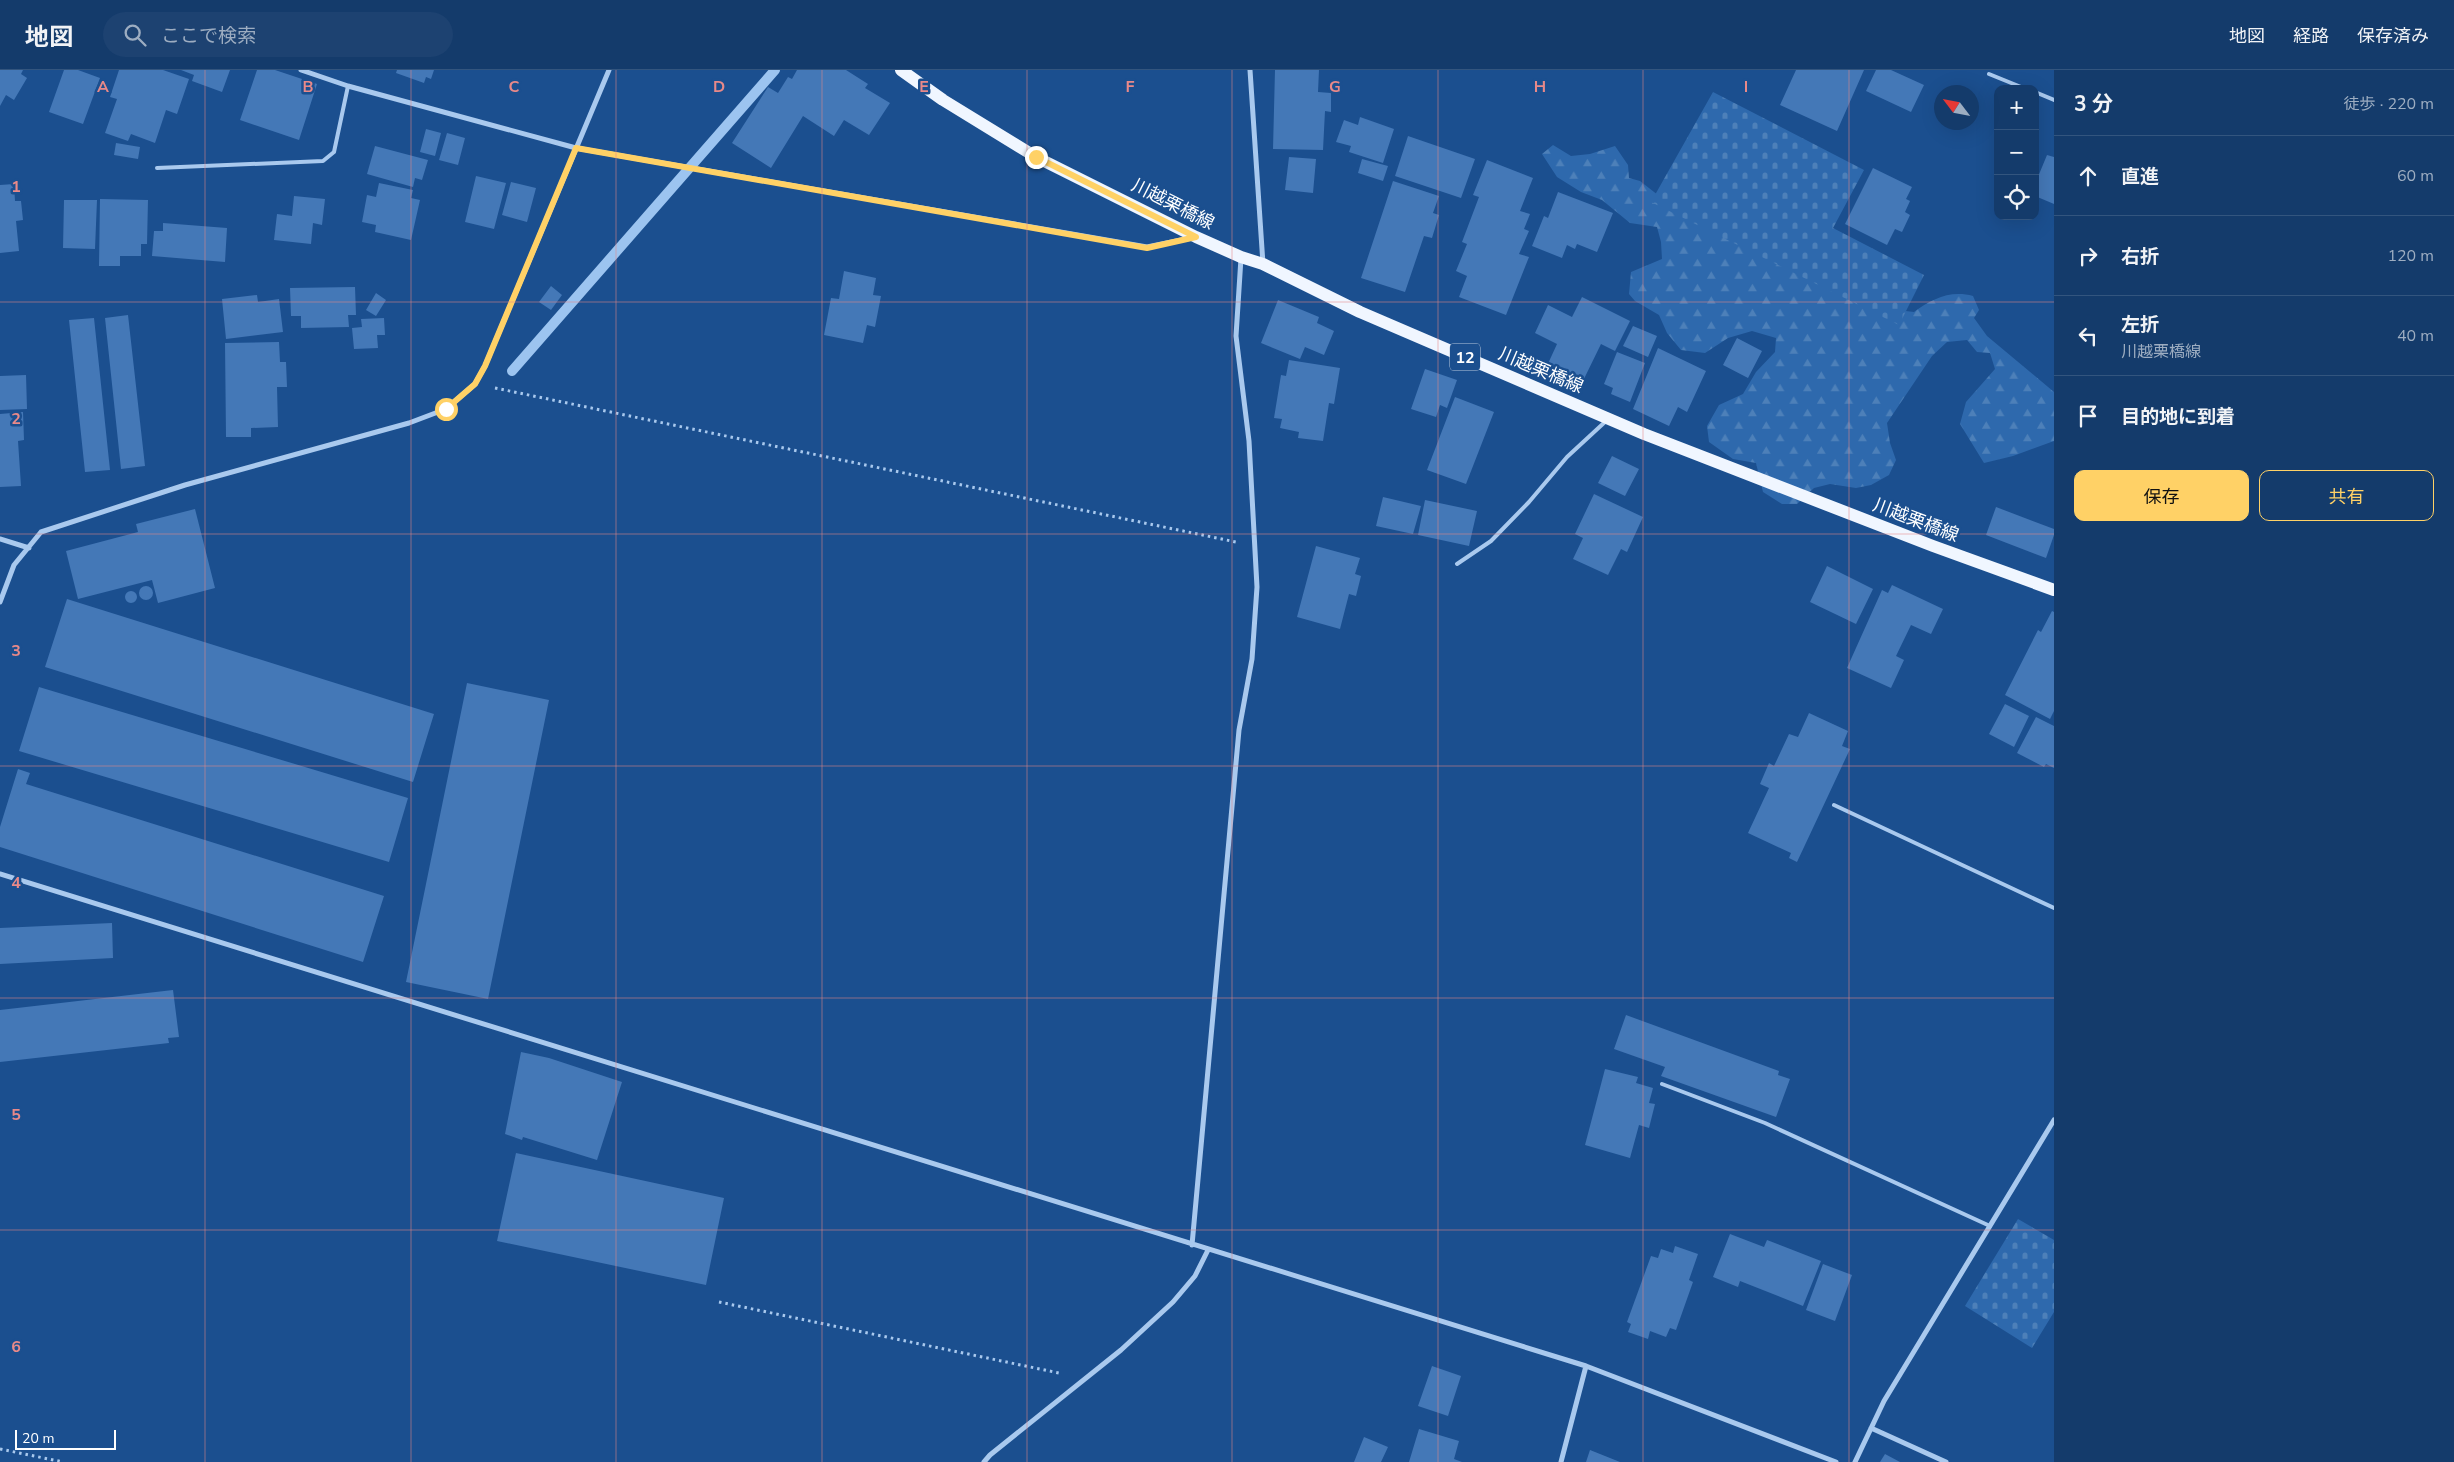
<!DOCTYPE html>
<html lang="ja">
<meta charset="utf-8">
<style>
body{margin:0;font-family:"Nunito Sans","Noto Sans JP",sans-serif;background:#1d4271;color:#f1f3f6}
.controls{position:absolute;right:15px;top:15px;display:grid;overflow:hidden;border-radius:10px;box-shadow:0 5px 20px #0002}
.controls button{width:45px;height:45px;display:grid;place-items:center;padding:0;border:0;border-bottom:1px solid #33557e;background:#143b6b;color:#f1f3f6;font:25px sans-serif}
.compass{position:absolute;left:1934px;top:15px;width:45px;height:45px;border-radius:50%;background:#143b6b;box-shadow:0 5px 20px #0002;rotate:302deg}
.scale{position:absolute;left:15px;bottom:12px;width:101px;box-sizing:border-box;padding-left:5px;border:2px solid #fff;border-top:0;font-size:14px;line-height:18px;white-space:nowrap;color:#fff;-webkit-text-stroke:4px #1b4f8f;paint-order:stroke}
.stop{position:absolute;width:15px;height:15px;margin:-11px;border:4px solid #ffd166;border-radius:50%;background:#fff}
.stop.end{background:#ffd166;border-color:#fff;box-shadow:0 1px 5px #0008}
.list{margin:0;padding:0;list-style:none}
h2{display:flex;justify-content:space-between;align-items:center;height:65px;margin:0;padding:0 20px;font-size:21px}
h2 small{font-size:16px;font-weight:400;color:#9dadc1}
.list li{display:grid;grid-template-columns:32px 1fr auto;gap:15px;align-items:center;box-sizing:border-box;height:80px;padding:0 20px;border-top:1px solid #33557e}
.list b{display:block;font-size:19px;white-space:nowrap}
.list p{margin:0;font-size:16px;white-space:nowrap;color:#9dadc1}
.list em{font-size:16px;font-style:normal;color:#9dadc1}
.actions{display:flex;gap:10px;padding:15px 20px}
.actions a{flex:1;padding:11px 0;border:1px solid #ffd166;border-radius:10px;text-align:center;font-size:18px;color:#ffd166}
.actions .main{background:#ffd166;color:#111}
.icon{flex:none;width:28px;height:28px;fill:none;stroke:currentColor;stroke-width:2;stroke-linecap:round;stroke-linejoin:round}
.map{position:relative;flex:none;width:2054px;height:1392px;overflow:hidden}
header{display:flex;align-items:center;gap:30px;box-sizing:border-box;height:70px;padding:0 25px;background:#143b6b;border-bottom:1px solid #33557e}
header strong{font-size:24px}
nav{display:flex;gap:28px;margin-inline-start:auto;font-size:18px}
.search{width:350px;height:45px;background:#1d4271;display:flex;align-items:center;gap:12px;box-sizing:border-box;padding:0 18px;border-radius:28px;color:#9dadc1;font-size:19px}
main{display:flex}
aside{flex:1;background:#143b6b}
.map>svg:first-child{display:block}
.forest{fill:url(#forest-firs)}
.cemetery{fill:url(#cemetery-stones)}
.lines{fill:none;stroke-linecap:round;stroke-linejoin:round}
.stream{stroke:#9cc4f0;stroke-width:10}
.building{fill:#4478b7}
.path{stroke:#a9c9ee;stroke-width:3;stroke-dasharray:2.5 4;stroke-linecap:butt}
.service{stroke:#a9c9ee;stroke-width:4}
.minor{stroke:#a9c9ee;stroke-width:5}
.primary{stroke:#f0f6ff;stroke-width:12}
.route{stroke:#ffd166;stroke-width:6}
.grid{fill:none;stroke:#e88989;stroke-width:1;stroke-opacity:0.55}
.labels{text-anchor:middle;stroke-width:5;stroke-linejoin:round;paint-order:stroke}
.shield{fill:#1b4f8f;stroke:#bbcadd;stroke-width:1}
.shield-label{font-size:16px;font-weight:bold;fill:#fff}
.street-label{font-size:18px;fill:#fff;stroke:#1b4f8f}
.grid-label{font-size:16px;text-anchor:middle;font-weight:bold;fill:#e88989;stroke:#1b4f8f;stroke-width:5;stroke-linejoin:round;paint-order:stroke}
</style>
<header>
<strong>地図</strong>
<div class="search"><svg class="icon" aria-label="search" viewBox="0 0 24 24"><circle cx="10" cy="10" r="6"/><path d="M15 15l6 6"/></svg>ここで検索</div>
<nav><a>地図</a><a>経路</a><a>保存済み</a></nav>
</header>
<main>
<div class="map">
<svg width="2054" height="1392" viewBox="0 0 2054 1392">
<defs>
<pattern id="forest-firs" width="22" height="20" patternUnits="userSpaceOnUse" patternTransform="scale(1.25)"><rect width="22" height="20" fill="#2e69ad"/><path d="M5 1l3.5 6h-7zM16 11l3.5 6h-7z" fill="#4d80b9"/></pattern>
<pattern id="cemetery-stones" width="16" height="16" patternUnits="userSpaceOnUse" patternTransform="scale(1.25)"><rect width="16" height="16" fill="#2e69ad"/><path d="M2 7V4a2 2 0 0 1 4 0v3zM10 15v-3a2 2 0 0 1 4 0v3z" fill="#4d80b9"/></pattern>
</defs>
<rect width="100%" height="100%" fill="#1b4f8f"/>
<path class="forest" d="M1553,75L1571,86L1590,84L1615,76L1628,95L1629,108L1640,111L1663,129L1881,238L1914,242C1932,229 1950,220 1973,226L1979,240L1974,248L1987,266L2054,322V371L2013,386L1984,393L1960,354L1966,332L1995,299L1990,283L1977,282L1967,270L1947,272L1932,286L1887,353L1890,373L1896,390L1889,405L1871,415L1856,418L1830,414L1814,418L1797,434H1782L1763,422L1756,393L1733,389L1709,372L1707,356L1719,335L1743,324L1756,302L1775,282L1776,268L1752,261L1728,268L1705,283L1681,280L1667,263L1659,245L1635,231L1629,224L1631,202L1662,189L1661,172L1657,157L1630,153L1602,130L1581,122L1557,107L1542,84Z"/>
<path class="cemetery" d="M1713,22L1864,100L1833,158L1924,205L1899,255L1651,132Z
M2018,1149L2054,1170V1242L2032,1278L1965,1236Z"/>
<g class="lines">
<path class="stream" d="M512,301L775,0"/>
</g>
<path class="building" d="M0,0H23L21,4L27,8L14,30L6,25L0,36Z
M64,0H78L100,8L83,54L49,42Z
M119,0H163L189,9L177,44L166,40L155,73L131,64L128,71L105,63L117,29L110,27Z
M181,0H230L222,22L192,11L194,5Z
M257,0H275L317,14L299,70L240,50Z
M397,0H434L431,9L426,7L424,13L396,3Z
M797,0H846L868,14L865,18L890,33L869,65L844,50L834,66L803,46L771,98L732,73L768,17L778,23L788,7L792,9Z
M1275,0H1319L1318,22L1331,23V42L1325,41L1323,80L1273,79Z
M1796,0H1864L1837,61L1780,35Z
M1876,0H1891L1924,15L1911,42L1866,21Z
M1360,47L1394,59L1383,93L1349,82L1351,76L1336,72L1344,50L1358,55Z
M426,59L441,63L435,86L420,82Z
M447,63L465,68L458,95L439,90Z
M1408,66L1475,89L1461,128L1395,106Z
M116,73L140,77L138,89L114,85Z
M375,76L428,90L422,110L415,108L413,117L367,104Z
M2047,85L2054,87V134L2035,126V114Z
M1289,87L1316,89L1313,123L1285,120Z
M1362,89L1388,96L1383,111L1358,103Z
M1487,90L1533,108L1520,141L1530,144L1524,159L1529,161L1519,184L1529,187L1506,245L1459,227L1467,206L1456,201L1467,174L1462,172L1479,127L1473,125Z
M1873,98L1912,117L1906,129L1910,131L1905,142L1910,145L1902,162L1895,159L1887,175L1845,154Z
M476,106L506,113L494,159L465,152Z
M1393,111L1439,126L1433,143L1439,145L1432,168L1424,166L1405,222L1361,208Z
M511,112L536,118L527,152L502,145Z
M379,113L413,120L411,128L420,130L411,170L375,162L376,155L362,152L367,125L376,127Z
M14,114L15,131H21L23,150L16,151L19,181L0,183V115Z
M1558,122L1613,143L1597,182L1577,174L1575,179L1567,175L1562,188L1532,176L1544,146L1548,148Z
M294,126L325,129L322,155L313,153L311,174L274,170L277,144L292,146Z
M100,129L148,130L147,174H141V186H120V196H99Z
M64,130H97L95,179L63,178Z
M163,153L227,158L225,192L152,186L154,161H163Z
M844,201L876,208L873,225L881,226L875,257L867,255L863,273L824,265L831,228L839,229Z
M551,216L562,225L551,240L539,232Z
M355,217L356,245H348L349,257L301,258V246H291L290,218Z
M376,223L386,230L376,246L366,240Z
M257,225L258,232L279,229L283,262L226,269L222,229Z
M1582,227L1630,251L1615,281L1601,274L1581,315L1546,298L1557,274L1535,263L1548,235L1572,247Z
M1278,230L1319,247L1317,253L1334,261L1324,285L1305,277L1300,289L1261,273Z
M128,245L145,396L121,399L105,248Z
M94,248L110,400L85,402L69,250Z
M384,248L385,265H377L378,278L354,279L352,258L362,257L361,249Z
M1633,256L1657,266L1648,287L1623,276Z
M1737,268L1762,281L1748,308L1723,295Z
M279,272L280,292H286L287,317H277L278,357L251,358V367H226L225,273Z
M1658,278L1706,301L1687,342L1678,337L1669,356L1633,339Z
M1617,282L1645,293L1630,332L1611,324L1613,318L1604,314Z
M1289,290L1340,298L1334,334L1329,333L1323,371L1298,368L1299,362L1280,358L1282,349L1274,348L1281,305L1286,306Z
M1425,299L1457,310L1447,338L1440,335L1436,347L1411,339Z
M26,305L27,339L0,340V306Z
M1455,327L1494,342L1466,414L1427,400Z
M23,342L24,370L18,371L21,416L0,417V344Z
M1612,386L1639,399L1625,426L1598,413Z
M1594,424L1643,447L1627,482L1621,479L1608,505L1573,489L1583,468L1575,464Z
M1383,427L1421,436L1413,464L1376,456Z
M1425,430L1477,441L1469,476L1418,465Z
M1996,437L2054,459V465L2046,488L1986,465Z
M195,439L215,518L158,533L152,510L78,529L66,481L138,462L136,454Z
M1316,476L1360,488L1355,504L1361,506L1356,526L1349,524L1340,559L1297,547Z
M1827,496L1873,519L1856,554L1810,532Z
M1892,515L1943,539L1931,564L1911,555L1896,586L1904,590L1891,618L1847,598L1882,520L1888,523Z
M139 523a7 7 0 1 1 14 0a7 7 0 1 1-14 0Z
M125 527a6 6 0 1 1 12 0a6 6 0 1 1-12 0Z
M67,529L434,644L413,712L45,597Z
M2052,541L2054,542V641L2050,649L2005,625L2038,560L2041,562Z
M467,613L549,630L488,929L406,912Z
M39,617L408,728L389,792L19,681Z
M2005,634L2029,646L2014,677L1989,664Z
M1809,643L1848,661L1842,676L1850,679L1797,792L1789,788L1791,783L1748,763L1769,718L1760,714L1769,693L1774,696L1789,664L1798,667Z
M2036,647L2054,656V698L2046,694L2044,697L2017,683Z
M18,699L30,703L26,714L384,826L363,892L0,777V757Z
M112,853L113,888L0,894V858Z
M173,920L179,967L168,968L169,973L0,992V940Z
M1626,945L1779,1001L1778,1005L1790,1009L1776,1047L1661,1006L1665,997L1614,979Z
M521,982L549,988L622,1012L597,1090L523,1067L522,1070L505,1064Z
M1605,999L1638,1007L1636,1013L1653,1018L1649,1033L1655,1034L1649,1058L1639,1055L1630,1088L1585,1075Z
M516,1083L724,1128L706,1215L497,1171Z
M1730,1164L1764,1177L1767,1170L1821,1191L1803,1236L1740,1211L1738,1217L1713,1207Z
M1675,1176L1698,1184L1689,1210L1693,1212L1676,1260L1670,1258L1666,1267L1650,1261L1648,1269L1628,1262L1631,1254L1627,1252L1651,1186L1658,1188L1661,1179L1673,1183Z
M1823,1194L1852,1205L1835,1251L1806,1240Z
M1432,1296L1461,1306L1448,1346L1418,1336Z
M1419,1359L1459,1371L1454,1389L1462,1392H1409Z
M1364,1367L1388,1377L1381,1392H1354Z
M1590,1380L1620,1392H1586Z
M1885,1384L1900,1392H1880Z"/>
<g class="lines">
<path class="path" d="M495,318L1236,472
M719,1232L1059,1303
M0,1379L63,1392"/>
<path class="service" d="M1989,4L2026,19
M2035,22L2054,30
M157,98L323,91L334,82L348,16
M1457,494L1491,471L1529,432L1567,387L1606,351
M1834,735L2054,838
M1662,1014L1765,1053L1990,1156"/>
<path class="minor" d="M301,0L348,16L576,78L1147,177L1191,168
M1250,0L1263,194
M0,469L29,478
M0,532L14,495L41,462L185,415L409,353L446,339L475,314L485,296L609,0
M0,804L1586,1296L1836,1392
M1192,1175L1239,660L1252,589L1257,517L1249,371L1236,266L1241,188
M1871,1358L1946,1392
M984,1392L990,1385L1121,1280L1173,1232L1195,1206L1208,1180
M1561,1392L1586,1296
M1855,1392L1884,1331L2054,1050"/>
<path class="primary" d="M901,0L943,30L1036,87L1196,167L1241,187L1263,194L1360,242L1644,364L1933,476L2054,520"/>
</g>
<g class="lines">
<path class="route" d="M446,339L475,314L485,296L576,78L1147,178L1196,167L1036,87"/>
</g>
<path class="grid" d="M205,0V1392M411,0V1392M616,0V1392M822,0V1392M1027,0V1392M1232,0V1392M1438,0V1392M1643,0V1392M1849,0V1392M0,232H2054M0,464H2054M0,696H2054M0,928H2054M0,1160H2054"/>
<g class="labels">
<rect class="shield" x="1450" y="273.5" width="30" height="27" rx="4"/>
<g class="shield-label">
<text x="1465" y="293">12</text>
</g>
<g class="street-label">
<text transform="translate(1173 134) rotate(27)" y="6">川越栗橋線</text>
<text transform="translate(1541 300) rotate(23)" y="6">川越栗橋線</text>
<text transform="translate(1916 450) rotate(21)" y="6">川越栗橋線</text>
</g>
</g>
<g class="grid-label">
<text x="103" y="22">A</text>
<text x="308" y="22">B</text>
<text x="514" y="22">C</text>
<text x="719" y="22">D</text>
<text x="924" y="22">E</text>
<text x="1130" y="22">F</text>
<text x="1335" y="22">G</text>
<text x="1540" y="22">H</text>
<text x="1746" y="22">I</text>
<text x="16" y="122">1</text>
<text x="16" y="354">2</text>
<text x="16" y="586">3</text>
<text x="16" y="818">4</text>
<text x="16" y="1050">5</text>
<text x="16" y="1282">6</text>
</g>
</svg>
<div class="controls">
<button>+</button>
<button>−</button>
<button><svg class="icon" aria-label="locate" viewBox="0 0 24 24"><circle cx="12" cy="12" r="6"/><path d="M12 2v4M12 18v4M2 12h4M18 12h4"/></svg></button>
</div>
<svg class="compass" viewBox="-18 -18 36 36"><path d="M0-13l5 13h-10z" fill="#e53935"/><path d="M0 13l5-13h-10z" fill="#9dadc1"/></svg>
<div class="scale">20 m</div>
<div class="stop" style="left:446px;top:339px"></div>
<div class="stop end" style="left:1036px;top:87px"></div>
</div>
<aside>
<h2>3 分<small>徒歩 · 220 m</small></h2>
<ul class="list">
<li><svg class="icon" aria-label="ahead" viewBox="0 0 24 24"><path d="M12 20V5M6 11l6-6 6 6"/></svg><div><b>直進</b></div><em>60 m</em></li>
<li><svg class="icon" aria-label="right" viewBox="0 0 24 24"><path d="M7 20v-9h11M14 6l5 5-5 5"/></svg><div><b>右折</b></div><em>120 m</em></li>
<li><svg class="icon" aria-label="left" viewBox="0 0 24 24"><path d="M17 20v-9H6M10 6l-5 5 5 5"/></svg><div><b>左折</b><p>川越栗橋線</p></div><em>40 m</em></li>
<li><svg class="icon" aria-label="arrive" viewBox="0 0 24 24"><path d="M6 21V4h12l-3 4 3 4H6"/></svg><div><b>目的地に到着</b></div></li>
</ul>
<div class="actions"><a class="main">保存</a><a>共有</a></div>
</aside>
</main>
